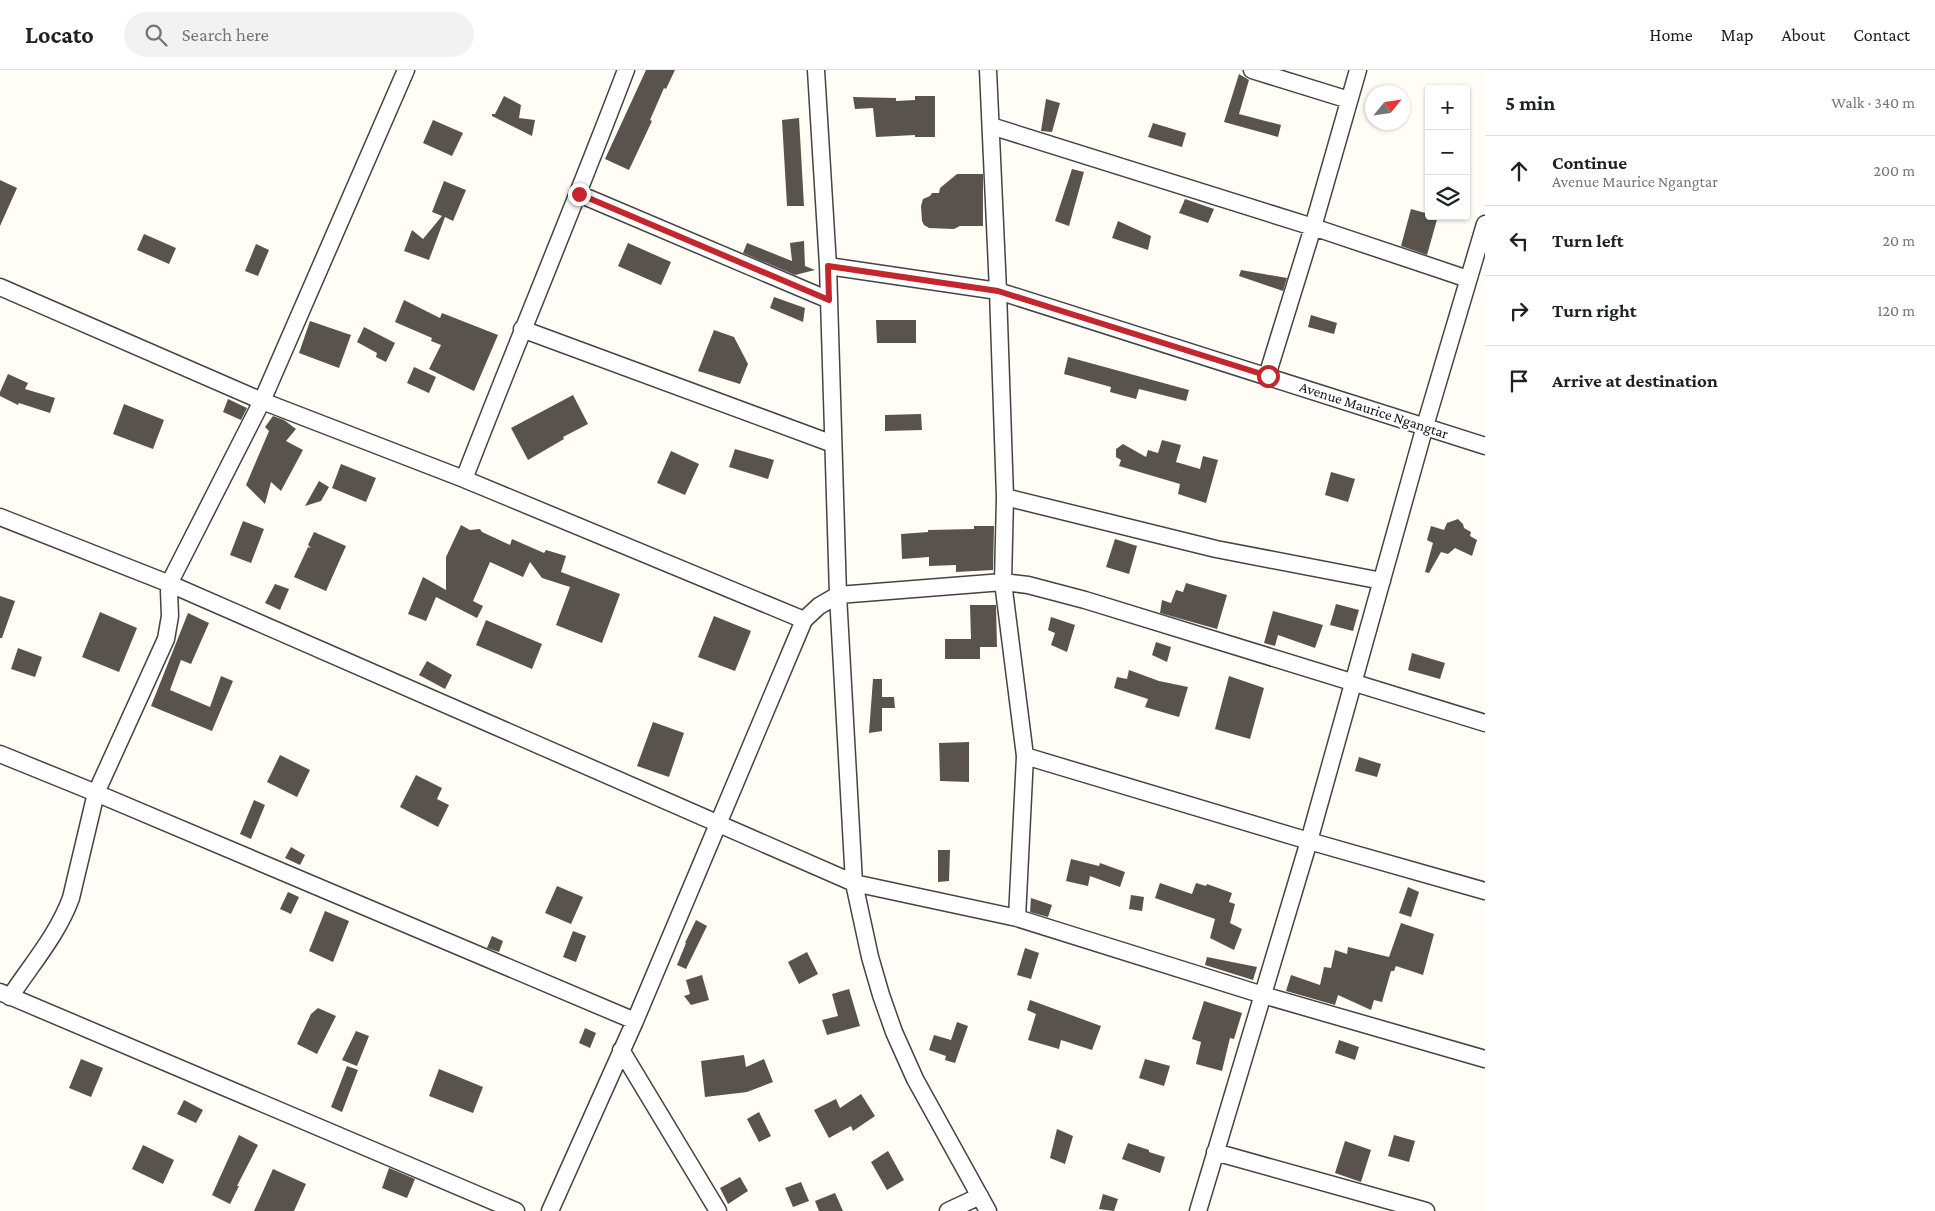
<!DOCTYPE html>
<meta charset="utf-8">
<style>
body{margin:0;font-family:"Crimson Pro",serif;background:#f2f2f2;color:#202124}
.controls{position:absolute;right:15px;top:15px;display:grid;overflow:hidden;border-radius:5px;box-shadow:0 1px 4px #0004}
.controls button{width:45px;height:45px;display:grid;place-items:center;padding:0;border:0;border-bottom:1px solid #e0e0e0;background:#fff;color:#202124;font:25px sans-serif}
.compass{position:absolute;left:1365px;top:15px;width:45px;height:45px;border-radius:50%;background:#fff;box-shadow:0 1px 4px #0004;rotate:61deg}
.stop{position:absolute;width:15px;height:15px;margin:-11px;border:4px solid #c4262e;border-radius:50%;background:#fff}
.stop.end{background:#c4262e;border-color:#fff;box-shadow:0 1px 5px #0008}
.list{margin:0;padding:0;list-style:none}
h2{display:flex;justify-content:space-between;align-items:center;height:65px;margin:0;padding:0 20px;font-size:21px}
h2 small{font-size:16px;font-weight:400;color:#757577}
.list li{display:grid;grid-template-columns:32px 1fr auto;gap:15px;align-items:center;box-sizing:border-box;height:70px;padding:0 20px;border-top:1px solid #e0e0e0}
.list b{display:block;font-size:19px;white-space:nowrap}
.list p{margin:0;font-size:16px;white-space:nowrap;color:#757577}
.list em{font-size:16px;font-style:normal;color:#757577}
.icon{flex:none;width:28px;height:28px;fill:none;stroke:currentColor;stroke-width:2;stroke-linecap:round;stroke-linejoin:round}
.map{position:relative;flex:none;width:1485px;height:1141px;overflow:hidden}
header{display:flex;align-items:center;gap:30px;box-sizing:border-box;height:70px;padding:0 25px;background:#fff;border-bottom:1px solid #e0e0e0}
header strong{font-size:24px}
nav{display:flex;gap:28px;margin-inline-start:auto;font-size:18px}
.search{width:350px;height:45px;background:#f2f2f2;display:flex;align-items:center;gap:12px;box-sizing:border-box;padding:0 18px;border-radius:28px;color:#757577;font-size:19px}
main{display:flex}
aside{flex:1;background:#fff}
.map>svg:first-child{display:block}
.building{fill:#5a524d}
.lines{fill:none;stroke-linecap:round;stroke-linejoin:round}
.minor-casing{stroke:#444;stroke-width:19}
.minor{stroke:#fff;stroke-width:16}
.route{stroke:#c4262e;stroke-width:6}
.labels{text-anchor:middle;stroke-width:5;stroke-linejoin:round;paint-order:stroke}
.street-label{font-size:15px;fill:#111;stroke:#fff}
</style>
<header>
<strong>Locato</strong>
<div class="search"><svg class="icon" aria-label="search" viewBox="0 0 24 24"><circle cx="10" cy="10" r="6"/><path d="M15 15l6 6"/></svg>Search here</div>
<nav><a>Home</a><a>Map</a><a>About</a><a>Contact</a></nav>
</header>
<main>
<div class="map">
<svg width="1485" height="1141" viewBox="0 0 1485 1141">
<rect width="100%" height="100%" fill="#fffdf5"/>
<path class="building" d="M646,0H675L666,19L664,18L650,50L652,51L629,100L605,89Z
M1239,4L1249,10L1239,44L1281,55L1278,67L1224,52Z
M504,26L521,35L519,48L535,50L532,66L492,46V44H495Z
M915,26H935V67H915V65L876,67L873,38L855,39L853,27L896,28V31L915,30Z
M1046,29L1060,33L1052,62L1041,61Z
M799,48L804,136H787L782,50Z
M433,50L463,63L452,86L423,73Z
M1153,53L1186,63L1182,77L1148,67Z
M1072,99L1084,102L1069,156L1055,151Z
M957,104H983V156H960L954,159L929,158L924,155L922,151L921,136L923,129L930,126L932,123H939L940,118Z
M0,110L17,118L0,156Z
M444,111L466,120L453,151L445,147L429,190L404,181L412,160L423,169L442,146L432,142Z
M1185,129L1214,139L1208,153L1179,143Z
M1411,139L1429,144V146H1438L1427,185L1401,176Z
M1118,151L1151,166L1148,180L1112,168Z
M144,164L176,178L169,194L137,180Z
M804,171L805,196L815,200L795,205L743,183L747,173L792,191L790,173Z
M628,173L671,192L661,215L618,196Z
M256,174L269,180L258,206L245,201Z
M1241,200L1287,208L1283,221L1239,206Z
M774,227L805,238L803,252L770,238Z
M404,230L440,248L442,243L498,265L474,321L429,299L441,275L431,271L432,268L395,252Z
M1311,245L1337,253L1334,264L1308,257Z
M876,250H916V273H877Z
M310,251L351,265L339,298L299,283Z
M364,257L395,273L386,292L376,287L377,283L357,272Z
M714,260L734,267L748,294L740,314L698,301Z
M1068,287L1189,320L1186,331L1139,319L1136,329L1110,322L1111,317L1064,304Z
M414,297L436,307L429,323L407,313Z
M8,304L28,313L25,319L55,328L50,343L19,333L18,335L0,326V322Z
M573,325L588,354L563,367L564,369L528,390L511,358Z
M228,329L247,338L241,350L223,342Z
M124,334L164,350L153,379L113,364Z
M921,344L922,360L885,361V345Z
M273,346L284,350L296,359L286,371L303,380L281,421L271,412L265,434L246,415L269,361L265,357Z
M1162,370L1181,375L1176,392L1200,399L1203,386L1218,390L1206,433L1178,424L1180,414L1119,396L1121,390L1116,387V379L1123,374L1146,387L1148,380L1158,383Z
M735,379L774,390L768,409L729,397Z
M671,381L699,394L685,425L657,413Z
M341,394L376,408L366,432L332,418Z
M1331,402L1355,409L1348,432L1325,425Z
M319,411L329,417L321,431L305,436Z
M1458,449L1463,454L1464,458L1471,462L1470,466L1477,470L1472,486L1455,478L1448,484L1441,482L1429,503L1425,502L1433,473L1427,470L1431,456L1444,460L1447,453Z
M243,451L264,459L251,493L230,485Z
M461,455L470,460L480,459L482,462L510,475L512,469L544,483L546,480L566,486L561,502L620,524L602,573L556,555L570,517L542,508L530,492L523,507L490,492L473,531L483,536L477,548L436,527L426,551L408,544L423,507L446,520V487Z
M974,456H994L993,500L956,502V495L929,496V487L902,489L901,464L928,462V460L974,459Z
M314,462L346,476L326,521L294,507L308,477L311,478L308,475Z
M1115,469L1137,476L1129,504L1106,497Z
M1186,513L1227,525L1217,559L1160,543L1162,530L1171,533L1176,520L1183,522Z
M275,514L289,519L280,540L265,533Z
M0,526L15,531L2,568H0Z
M1336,534L1359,540L1353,561L1330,555Z
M970,535H996L997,577H980V589H945V569H971Z
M1273,541L1323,555L1315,578L1278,565L1275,576L1264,573Z
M100,542L137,558L119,602L82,587Z
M188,543L209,553L191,594L181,590L170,620L210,637L221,606L233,611L212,661L151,636Z
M714,546L751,561L735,601L698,587Z
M1051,547L1075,555L1067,582L1051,575L1055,563L1048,560Z
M486,550L542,574L532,599L476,575Z
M1156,572L1171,577L1167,592L1152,585Z
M18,578L42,587L35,607L11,599Z
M1412,583L1445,593L1440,609L1408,600Z
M427,591L452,605L445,619L419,605Z
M1129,600L1159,611L1188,617L1179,647L1145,637L1148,629L1114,618L1117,607L1127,609Z
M1229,606L1264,618L1250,669L1215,659Z
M873,609H882V627H894L895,638H882V661L869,663Z
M653,652L684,663L669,707L637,696Z
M969,672V712L940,711L939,673Z
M280,685L310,700L297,727L267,712Z
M1359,687L1381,694L1377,707L1355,701Z
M416,705L442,718L437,729L449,735L438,757L400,737Z
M254,730L265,735L251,769L240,764Z
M291,777L305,785L300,795L285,788Z
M938,780H950L949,811L938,812Z
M1071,789L1099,796L1100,793L1125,802L1120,817L1090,806L1088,816L1066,811Z
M1160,813L1192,824L1196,813L1206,816L1207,814L1232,823L1229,832L1235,834L1230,853L1242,859L1234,880L1210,868L1215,849L1155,828Z
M557,816L583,827L571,854L545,843Z
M1408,817L1419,822L1411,847L1399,843Z
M288,822L299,827L291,844L280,839Z
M1131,825L1144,827L1142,841L1129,839Z
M1031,828L1052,835L1048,847L1030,842Z
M325,841L349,851L333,892L309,881Z
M696,850L707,856L686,899L677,895L686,873H685Z
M1401,853L1434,864L1423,905L1396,896L1394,901H1391L1382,932L1374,930L1371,940L1338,925L1335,935L1286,921L1291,905L1320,915L1324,897L1331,898L1335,880L1347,884L1348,877L1389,887Z
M573,861L586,866L576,892L563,887Z
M492,866L503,871L499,882L487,878Z
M1025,878L1039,883L1031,909L1017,905Z
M807,882L818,904L799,914L788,892Z
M1207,887L1257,897L1253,910L1205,895Z
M702,905L709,930L691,935L684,926L690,924L686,910Z
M849,919L860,956L827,965L822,950L838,946L832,924Z
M1030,930L1101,956L1092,980L1061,970L1059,979L1028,970L1036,944L1027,940Z
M1204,931L1242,943L1234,969L1230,968L1222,1001L1196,994L1201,972L1192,969Z
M318,938L336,946L317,984L297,974L311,944Z
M957,952L968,956L955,993L945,990L946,986L929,980L934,965L951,970Z
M585,958L596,963L590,978L579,973Z
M356,961L369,966L357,996L342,990Z
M1339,970L1359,977L1355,990L1335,983Z
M744,985L746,997L764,989L773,1012L747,1022L705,1027L701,991Z
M81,989L103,998L91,1027L69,1018Z
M1145,989L1170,996L1164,1016L1139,1008Z
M347,996L358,1000L342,1042L331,1037Z
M439,999L483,1017L473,1043L429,1026Z
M861,1024L875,1046L853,1061L851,1056L829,1068L814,1040L836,1029L840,1038Z
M184,1030L203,1040L196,1053L177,1044Z
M759,1042L771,1066L759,1072L747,1049Z
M1057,1059L1073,1066L1065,1094L1050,1088Z
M239,1065L258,1075L237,1116H239L230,1134L212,1125Z
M1394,1065L1415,1071L1409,1092L1388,1086Z
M1345,1071L1371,1080L1361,1112L1335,1103Z
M1128,1073L1149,1080V1082L1165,1087L1160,1103L1122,1089Z
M143,1075L174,1090L163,1114L132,1099Z
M888,1081L904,1110L887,1120L871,1092Z
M389,1098L415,1109L407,1128L382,1118Z
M273,1099L306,1114L294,1141H254Z
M740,1107L748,1121L728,1134L720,1118Z
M801,1112L809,1131L793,1137L785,1118Z
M835,1123L843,1141H819L815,1131Z
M1103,1124L1118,1129L1114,1141L1099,1139Z"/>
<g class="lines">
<g class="minor-casing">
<path id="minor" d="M816,0L828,196L838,525L854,813L870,887L881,925L894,962L915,1009L988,1141
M988,0L998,221L1005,427L1003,512L1025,686L1017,848
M1252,0L1349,30
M991,56L1313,157L1468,209
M579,124L829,230
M828,196L998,221L1485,376
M0,217L262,331L464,409L804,550
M522,259L833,374
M1267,306L1313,157L1358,0
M464,409C517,272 574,137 626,0
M1005,427L1216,479L1382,511
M0,447L170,514L854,813L1017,848L1263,925L1485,989
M0,684L96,723L635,951
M1025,686L1309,771L1485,821
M0,922L516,1141
M10,927C31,895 58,864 71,828L96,723L166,569L170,546L169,521L172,508L262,331L406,0
M621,980L718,1141
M1215,1082L1426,1141
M550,1141L635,951L804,550L819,536L838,525L1003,512L1028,515L1085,530L1485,653
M948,1141L980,1126
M1198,1141L1309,771L1425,356L1485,154"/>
</g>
<use href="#minor" class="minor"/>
</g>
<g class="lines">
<path class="route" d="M579,124L829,230L828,196L998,221L1268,306"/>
</g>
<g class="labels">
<g class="street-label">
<text transform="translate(1374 340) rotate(18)" y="5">Avenue Maurice Ngangtar</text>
</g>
</g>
</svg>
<div class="controls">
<button>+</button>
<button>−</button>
<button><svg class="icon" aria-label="layers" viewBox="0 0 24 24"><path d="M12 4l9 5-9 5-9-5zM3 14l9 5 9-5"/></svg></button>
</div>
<svg class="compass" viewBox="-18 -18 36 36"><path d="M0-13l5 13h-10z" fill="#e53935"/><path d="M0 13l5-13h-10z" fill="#757577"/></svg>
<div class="stop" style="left:1268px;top:306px"></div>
<div class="stop end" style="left:579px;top:124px"></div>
</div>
<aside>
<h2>5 min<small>Walk · 340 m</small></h2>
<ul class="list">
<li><svg class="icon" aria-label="ahead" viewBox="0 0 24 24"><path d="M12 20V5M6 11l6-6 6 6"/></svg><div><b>Continue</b><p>Avenue Maurice Ngangtar</p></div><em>200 m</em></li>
<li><svg class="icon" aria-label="left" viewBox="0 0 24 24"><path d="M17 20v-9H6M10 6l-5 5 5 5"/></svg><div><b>Turn left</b></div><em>20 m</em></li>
<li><svg class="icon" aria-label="right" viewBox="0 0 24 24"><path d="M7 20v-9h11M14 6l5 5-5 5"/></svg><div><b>Turn right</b></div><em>120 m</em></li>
<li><svg class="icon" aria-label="arrive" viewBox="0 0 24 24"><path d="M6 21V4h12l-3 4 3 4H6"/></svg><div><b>Arrive at destination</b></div></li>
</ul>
</aside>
</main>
